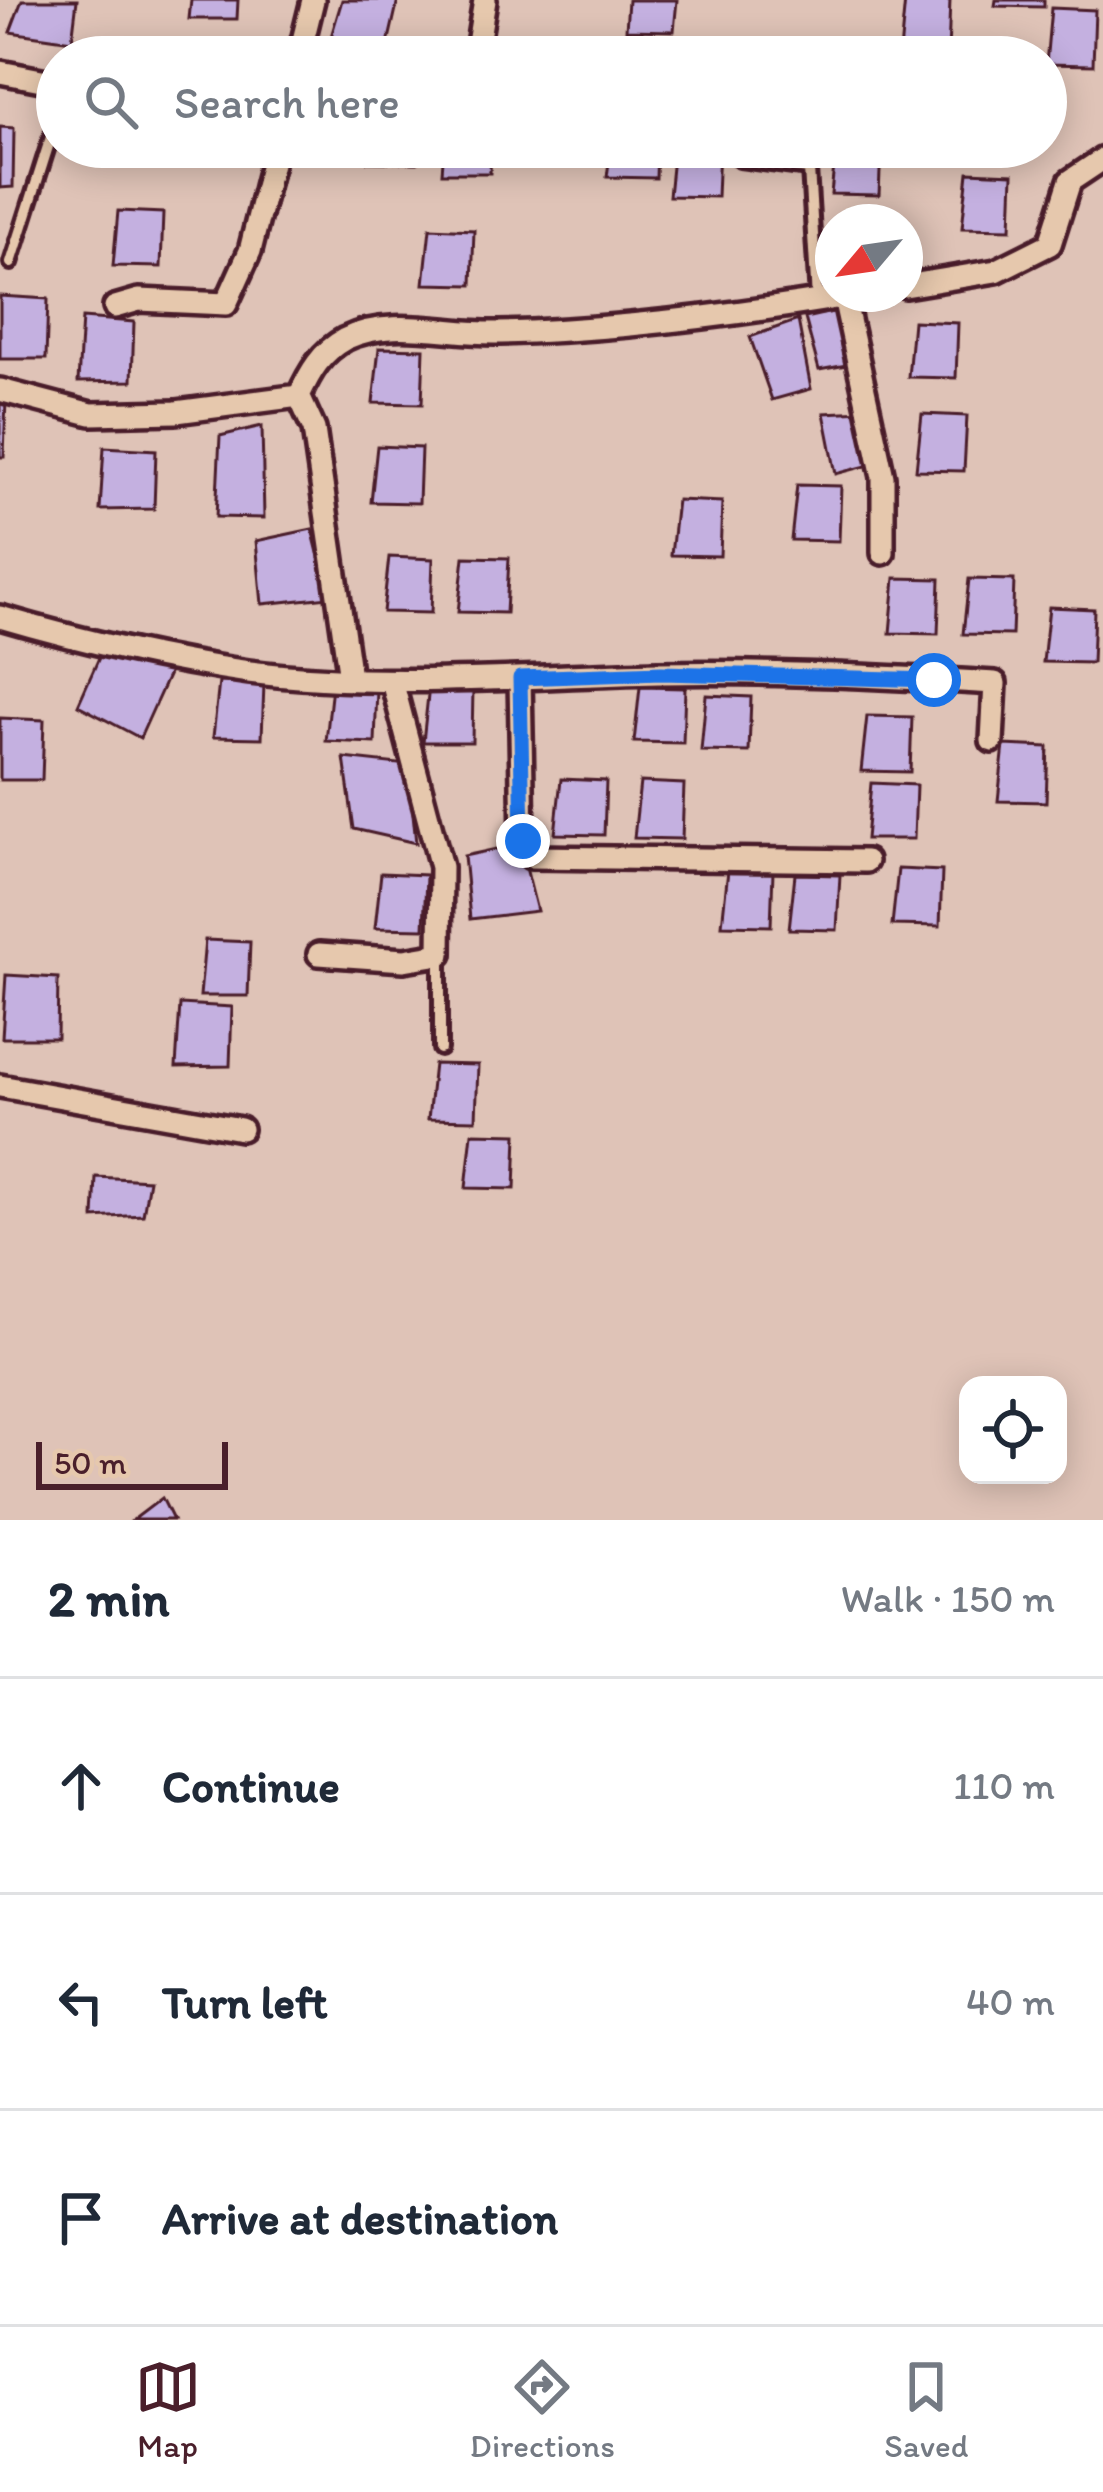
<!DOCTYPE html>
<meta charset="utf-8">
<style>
body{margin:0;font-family:Itim,sans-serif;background:#f6f6f7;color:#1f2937}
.controls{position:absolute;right:36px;bottom:36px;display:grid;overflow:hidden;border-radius:24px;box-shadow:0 6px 30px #0003}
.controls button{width:108px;height:108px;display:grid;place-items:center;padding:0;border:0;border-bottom:3px solid #e0e1e3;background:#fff;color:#1f2937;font:60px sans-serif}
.compass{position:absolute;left:815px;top:204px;width:108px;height:108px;border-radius:50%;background:#fff;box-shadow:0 6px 30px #0003;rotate:241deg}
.scale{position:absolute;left:36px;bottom:30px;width:192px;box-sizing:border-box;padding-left:12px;border:6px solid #4a1f2b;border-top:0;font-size:33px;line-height:42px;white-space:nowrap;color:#4a1f2b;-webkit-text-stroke:9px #e6c8ad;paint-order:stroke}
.stop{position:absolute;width:36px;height:36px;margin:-27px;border:9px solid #1a73e8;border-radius:50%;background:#fff}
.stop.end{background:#1a73e8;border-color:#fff;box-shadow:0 3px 12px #0008}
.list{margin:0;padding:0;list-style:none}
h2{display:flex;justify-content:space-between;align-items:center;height:156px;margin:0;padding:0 48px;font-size:51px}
h2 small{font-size:39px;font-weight:400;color:#747a83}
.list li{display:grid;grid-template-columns:78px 1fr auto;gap:36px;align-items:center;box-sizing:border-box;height:216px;padding:0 48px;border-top:3px solid #e0e1e3}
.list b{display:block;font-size:45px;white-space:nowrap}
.list em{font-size:39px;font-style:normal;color:#747a83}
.icon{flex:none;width:66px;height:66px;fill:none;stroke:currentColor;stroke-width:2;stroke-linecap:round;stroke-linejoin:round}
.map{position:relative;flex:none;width:1103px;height:1520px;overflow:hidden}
.search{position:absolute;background:#fff;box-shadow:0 6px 30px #0003;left:36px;right:36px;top:36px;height:132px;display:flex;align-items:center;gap:30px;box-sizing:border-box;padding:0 42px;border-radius:66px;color:#747a83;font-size:45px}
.sheet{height:804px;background:#fff}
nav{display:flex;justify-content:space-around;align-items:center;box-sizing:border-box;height:168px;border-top:3px solid #e0e1e3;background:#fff;font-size:33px;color:#747a83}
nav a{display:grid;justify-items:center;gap:6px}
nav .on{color:#4a1f2b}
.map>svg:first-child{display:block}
.building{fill:#c4b0e0;stroke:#4a1f2b;stroke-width:3}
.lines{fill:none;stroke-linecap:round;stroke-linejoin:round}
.lane-casing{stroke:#4a1f2b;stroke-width:20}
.street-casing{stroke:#4a1f2b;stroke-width:30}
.lane{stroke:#e6c8ad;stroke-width:10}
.street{stroke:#e6c8ad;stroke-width:21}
.route{stroke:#1a73e8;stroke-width:15}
</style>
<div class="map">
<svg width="1103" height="1520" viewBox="0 0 1103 1520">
<rect width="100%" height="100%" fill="#dfc3b7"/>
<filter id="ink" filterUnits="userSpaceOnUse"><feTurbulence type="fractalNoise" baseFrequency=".00833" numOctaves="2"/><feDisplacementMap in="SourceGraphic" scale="24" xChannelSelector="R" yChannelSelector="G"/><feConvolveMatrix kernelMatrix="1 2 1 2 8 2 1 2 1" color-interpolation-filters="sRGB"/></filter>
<g filter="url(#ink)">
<path class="building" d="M22,0H77L72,41L10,32Z
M191,0H238L237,19H189Z
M342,0H398L385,57L327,50Z
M628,0H677L674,31L626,30Z
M905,0H950L948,53L900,52Z
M996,0H1044V7L995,6Z
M1051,8L1095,10L1093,65L1046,64Z
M0,127L14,128L13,187L0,188Z
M150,147H198V154L149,153Z
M370,147H417V163L368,162Z
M444,147H491L490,173H442Z
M611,147H657L656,178L607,177Z
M674,147H719L717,197L669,196Z
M836,147H881L879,195L831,194Z
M968,172L1013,174L1011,229L962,228Z
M118,211L163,213L161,267L113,266Z
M430,228L474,230L472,285L424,284Z
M0,296L48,299L46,359H0Z
M841,310L852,364L819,370L805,318Z
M82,318L134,322L132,381L78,382Z
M798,320L811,389L772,400L750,337Z
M913,321L958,323L956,378L908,377Z
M379,348L424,349L422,404L373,403Z
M0,398H6L4,457H0Z
M864,411L874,464L836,474L824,413Z
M922,414L967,416L964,471L916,470Z
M262,426L264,518L216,517L220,436Z
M377,446L421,448L419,503L371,502Z
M104,447L156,450L154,509L100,510Z
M797,485L841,486L839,541L791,540Z
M677,500L722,502L720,556L671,555Z
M312,529L329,597L262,604L256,541Z
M389,557L433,559L431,613L383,612Z
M464,557L509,558L506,613L458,612Z
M895,578L940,579L938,634L890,633Z
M969,579L1014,580L1012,635L963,634Z
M1049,607L1094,609L1092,663L1043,662Z
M102,651L172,667L140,738L78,705Z
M219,682L264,683L262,738L213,737Z
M332,686L377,688L375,743L326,741Z
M429,686L473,688L472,742H423Z
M640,687L685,688L683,743L634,742Z
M706,695L751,697L749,752L701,751Z
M867,716L912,717L910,772L861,771Z
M0,718L44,720L42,780H0Z
M1004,745L1048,747L1046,802L998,801Z
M344,758L408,765L416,843L354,829Z
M561,779L606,781L604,835L555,834Z
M640,782L684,784L682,839L634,838Z
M871,783L916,785L914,839H866Z
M520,844L537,911L470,919L464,856Z
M898,869L942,871L940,926L892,925Z
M728,870L773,871L771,926L722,925Z
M381,873L426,875L424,929L375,928Z
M795,874L840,875L837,930L789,929Z
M205,940L250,942L248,996H200Z
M6,975L58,978L57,1038H2Z
M180,1004L232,1007L230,1066L176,1067Z
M434,1064L478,1065L476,1120L428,1119Z
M472,1133L517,1134L515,1189L466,1188Z
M96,1177L149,1180L143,1215L94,1218Z
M162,1498L173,1520H133Z"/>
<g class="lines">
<g class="lane-casing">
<path id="lane" d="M740,160L809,169L817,299
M11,263L57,118
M440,956V1049"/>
</g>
<g class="street-casing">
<path id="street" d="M299,57L313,0
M476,57L485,0
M0,72L57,83
M905,286L996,271L1050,244L1070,181L1103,159
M844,297L883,477V553
M115,307L139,300L226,304L250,251L276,147
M0,390L91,414L176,412L299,396
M0,617C82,641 164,660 249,672C385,689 522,676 658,673C771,671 883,676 995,683L992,741
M350,678L314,429L299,396C310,372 321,352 345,339C390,316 451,335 500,333C619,330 742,314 860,294
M520,678L523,841L531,857L866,861
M319,954L404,960L440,954L441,867L392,681
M0,1086L241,1129"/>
</g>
<use href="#lane" class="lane"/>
<use href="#street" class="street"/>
</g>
</g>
<g class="lines" filter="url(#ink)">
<path class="route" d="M523,841L520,678L661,673L934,680"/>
</g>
</svg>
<div class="controls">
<button><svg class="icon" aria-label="locate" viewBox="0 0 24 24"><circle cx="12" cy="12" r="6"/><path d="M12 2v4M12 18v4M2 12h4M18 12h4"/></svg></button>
</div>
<svg class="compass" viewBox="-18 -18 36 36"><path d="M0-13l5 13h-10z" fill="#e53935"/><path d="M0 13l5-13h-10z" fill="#747a83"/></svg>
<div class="scale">50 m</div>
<div class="stop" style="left:934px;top:680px"></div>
<div class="stop end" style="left:523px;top:841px"></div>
<div class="search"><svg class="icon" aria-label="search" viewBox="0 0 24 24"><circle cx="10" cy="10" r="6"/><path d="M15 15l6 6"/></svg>Search here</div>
</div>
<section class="sheet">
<h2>2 min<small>Walk · 150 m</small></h2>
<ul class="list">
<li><svg class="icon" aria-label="ahead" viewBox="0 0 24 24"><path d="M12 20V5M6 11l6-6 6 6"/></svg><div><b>Continue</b></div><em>110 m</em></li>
<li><svg class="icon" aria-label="left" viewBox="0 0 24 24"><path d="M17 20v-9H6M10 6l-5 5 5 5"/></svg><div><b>Turn left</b></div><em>40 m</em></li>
<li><svg class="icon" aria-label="arrive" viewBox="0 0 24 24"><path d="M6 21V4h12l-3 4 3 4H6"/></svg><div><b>Arrive at destination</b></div></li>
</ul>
</section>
<nav>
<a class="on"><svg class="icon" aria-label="map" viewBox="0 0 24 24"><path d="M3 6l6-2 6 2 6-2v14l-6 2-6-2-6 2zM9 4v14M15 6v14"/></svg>Map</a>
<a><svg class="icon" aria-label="directions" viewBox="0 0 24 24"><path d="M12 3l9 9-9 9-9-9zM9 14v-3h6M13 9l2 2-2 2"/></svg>Directions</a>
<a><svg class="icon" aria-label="saved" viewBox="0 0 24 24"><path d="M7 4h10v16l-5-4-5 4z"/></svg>Saved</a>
</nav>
